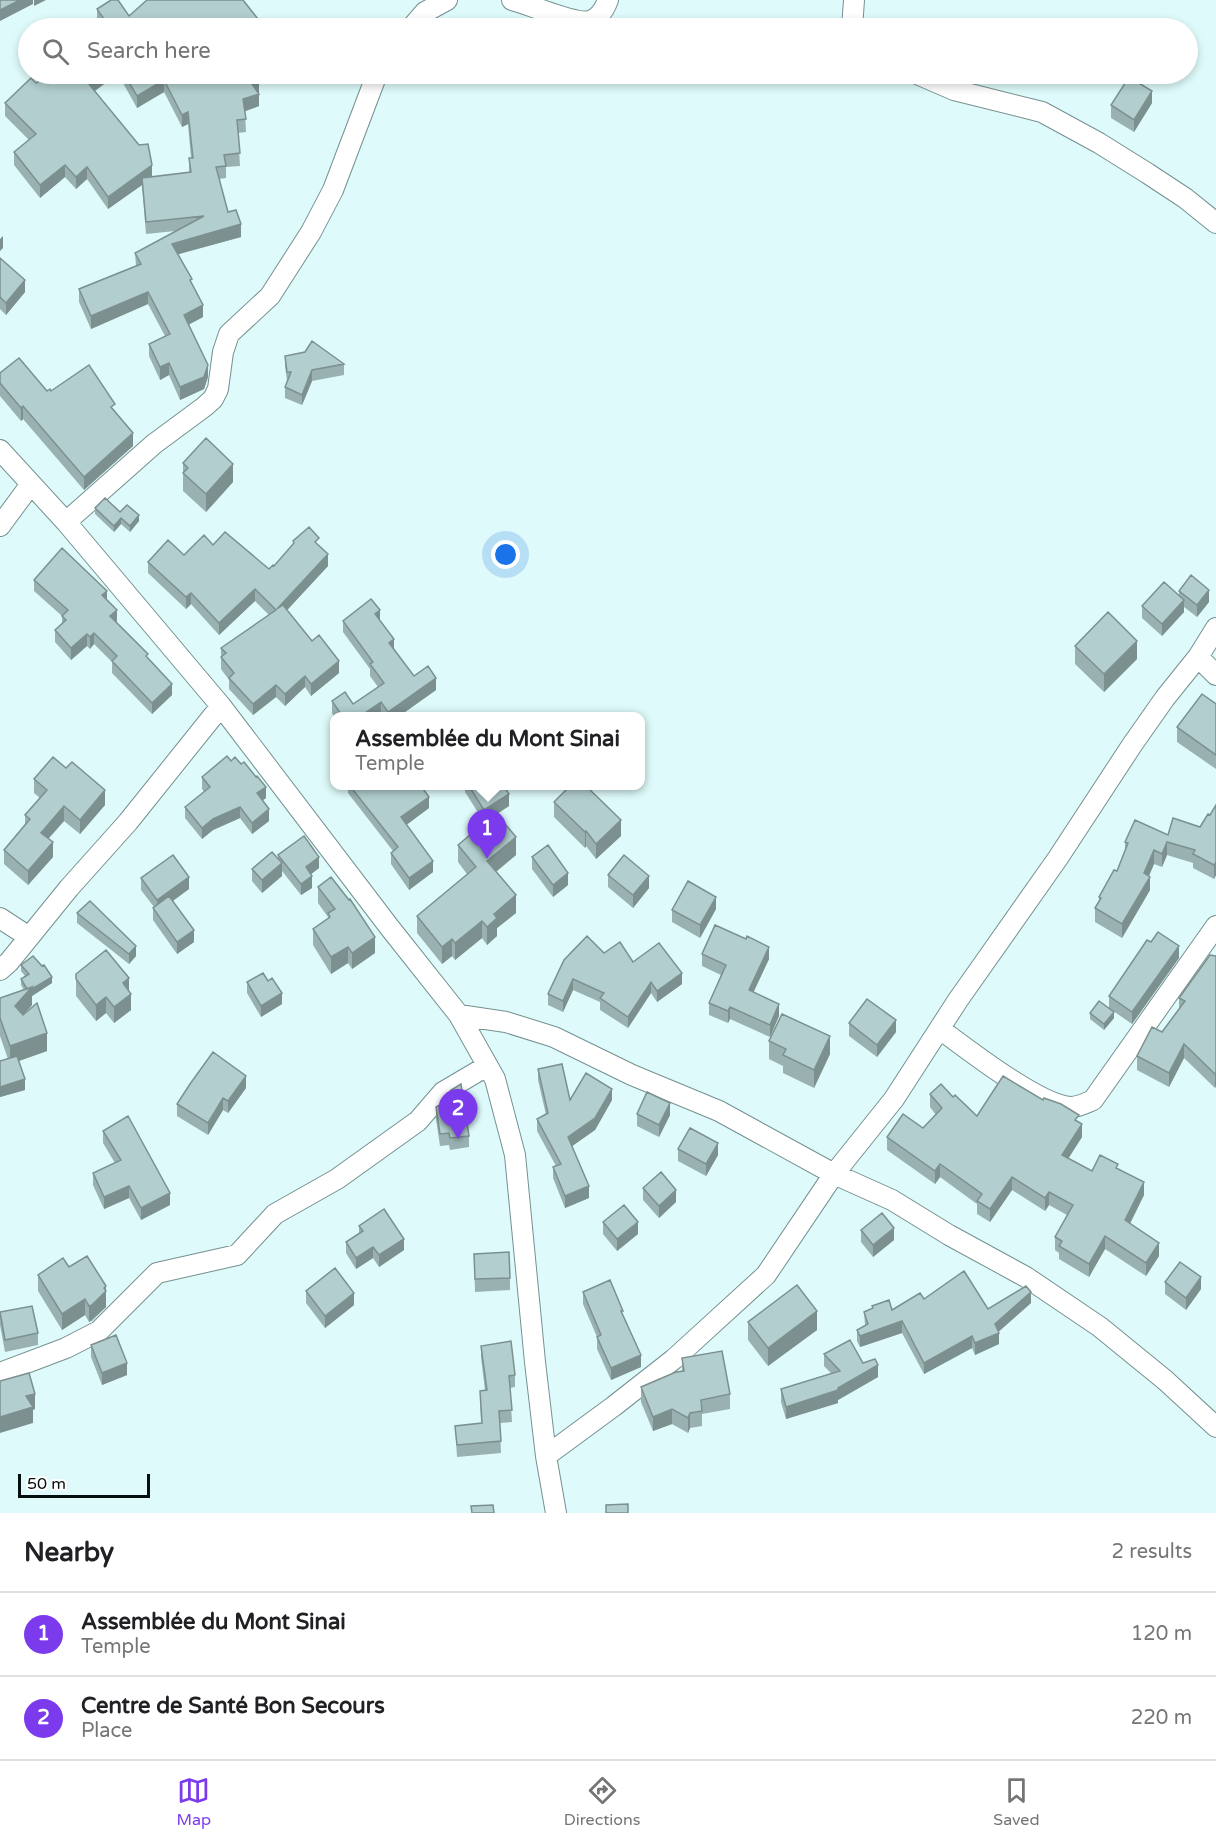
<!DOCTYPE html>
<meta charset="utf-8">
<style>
body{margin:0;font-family:"Varela Round",sans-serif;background:#f6f6f6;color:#202124}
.scale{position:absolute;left:18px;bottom:15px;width:132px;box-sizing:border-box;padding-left:6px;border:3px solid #050e0e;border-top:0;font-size:16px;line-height:21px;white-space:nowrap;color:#050e0e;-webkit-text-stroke:4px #fff;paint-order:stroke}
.you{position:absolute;left:506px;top:555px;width:21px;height:21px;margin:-15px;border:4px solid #fff;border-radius:50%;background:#1a73e8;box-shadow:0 0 0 9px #1a73e833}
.badge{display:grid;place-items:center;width:39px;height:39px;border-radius:50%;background:#7c3aed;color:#fff;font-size:20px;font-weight:700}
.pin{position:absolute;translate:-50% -50px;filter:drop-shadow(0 2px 3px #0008)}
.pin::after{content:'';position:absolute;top:32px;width:21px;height:18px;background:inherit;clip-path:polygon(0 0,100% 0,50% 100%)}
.popup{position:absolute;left:330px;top:712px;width:315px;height:78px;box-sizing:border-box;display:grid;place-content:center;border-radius:12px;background:#fff;filter:drop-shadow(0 2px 4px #0005);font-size:20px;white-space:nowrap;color:#757577}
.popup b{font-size:22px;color:#202124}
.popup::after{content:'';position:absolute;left:50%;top:100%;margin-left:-12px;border:12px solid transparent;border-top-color:#fff}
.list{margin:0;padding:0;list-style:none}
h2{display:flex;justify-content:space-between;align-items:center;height:78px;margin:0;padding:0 24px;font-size:26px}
h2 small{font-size:20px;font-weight:400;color:#757577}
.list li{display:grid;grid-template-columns:39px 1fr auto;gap:18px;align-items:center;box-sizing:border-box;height:84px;padding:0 24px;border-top:2px solid #e0e0e0}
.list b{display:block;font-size:22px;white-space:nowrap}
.list p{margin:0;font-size:20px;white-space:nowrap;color:#757577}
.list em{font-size:20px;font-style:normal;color:#757577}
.icon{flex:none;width:33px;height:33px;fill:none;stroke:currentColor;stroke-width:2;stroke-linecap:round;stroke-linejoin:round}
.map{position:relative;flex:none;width:1216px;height:1513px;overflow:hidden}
.search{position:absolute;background:#fff;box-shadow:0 3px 9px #0003;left:18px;right:18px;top:18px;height:66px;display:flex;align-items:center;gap:15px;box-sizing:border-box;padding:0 21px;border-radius:33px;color:#757577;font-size:22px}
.sheet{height:246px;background:#fff}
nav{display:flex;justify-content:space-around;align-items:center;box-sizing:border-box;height:84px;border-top:2px solid #e0e0e0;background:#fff;font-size:16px;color:#757577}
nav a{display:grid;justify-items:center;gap:3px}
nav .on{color:#7c3aed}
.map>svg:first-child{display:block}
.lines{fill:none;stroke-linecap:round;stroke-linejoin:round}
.street-casing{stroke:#759090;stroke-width:22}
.street{stroke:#fff;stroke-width:20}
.wall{fill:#99b1b1;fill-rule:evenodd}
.shaded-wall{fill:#7d9090}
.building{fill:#b2cece;stroke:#7d9090;stroke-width:1.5}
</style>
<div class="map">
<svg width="1216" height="1513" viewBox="0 0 1216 1513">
<rect width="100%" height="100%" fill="#defafa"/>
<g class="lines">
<g class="street-casing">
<path id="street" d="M512,0C529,4 575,25 590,21C599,18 605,8 608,0
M411,28L425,12L447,0
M852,28L854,0
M917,74L954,90L1042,112L1099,143L1147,173L1185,198L1216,223
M0,450L66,522L221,706L390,928L459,1015L495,1079L515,1155L535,1362L546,1456L556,1513
M66,522L154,444L204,407L213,399L218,389L223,352L229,334L270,296L311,232L333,190L377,74
M0,526L31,484
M1198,657L1216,675
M0,918L29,937
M0,970L9,962L69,888L128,822L221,706
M459,1015L506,1022L554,1037L632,1075L719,1111L834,1174L892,1200L949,1235L1026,1277L1100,1327L1165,1380L1216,1427
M940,1029C967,1049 1040,1106 1071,1107C1079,1107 1086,1103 1093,1100L1216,926
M0,1373L66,1348L99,1331L157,1273L237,1255L275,1214L337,1179L418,1121L443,1092L487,1066
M546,1456L614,1406L674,1359L766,1275L834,1174L894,1099L958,1000L1058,858L1132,745L1165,698L1198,657L1216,628"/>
</g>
<use href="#street" class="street"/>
</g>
<path class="wall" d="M97,9L129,16L258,27L259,28H102L97,21Z
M49,74H161L259,82V106L245,111L246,132L238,133L240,166L226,167V178L219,179L228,212L241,237L178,254L192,284L203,317L188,325L208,377L204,389L180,400L169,375L160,380L149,356V344L165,336L148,304L91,329L79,302V289L136,266L135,253L175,231L146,234L142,185L108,209L87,179L76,189L65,177L40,198L14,165V152L29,140L5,116V103ZM118,74L137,108L164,92L182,127L188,124L191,158H189V172L152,177L94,91Z
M1152,103L1134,132L1111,118V105Z
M0,258L25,292L6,315L0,309Z
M285,356L344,364V375L312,381L302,405L285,398V387L287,381L285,366Z
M0,373L47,391H51L115,411L133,446L84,490L23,419L21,421L0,396Z
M183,463L233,482L206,512L183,491Z
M95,508L120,512L139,521L130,532L121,524L114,532L95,514Z
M293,541L319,546L328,566L287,610L339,673L311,696L305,687L285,706L276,697L253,715L229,689V680L221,669V648L269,615L255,601L219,635L191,604L186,609L148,573V562L184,555L213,545L269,569L274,566L293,546Z
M34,580L107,600L117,621L116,622L148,658L172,695L152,714L112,673V662L94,644L90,649L87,646L71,660L55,642V630L62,623V616L34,591Z
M1179,591L1209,602L1197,617L1184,607V612L1162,636L1142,618V606L1179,596Z
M343,621H380L394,648L414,676L436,690L398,717H383L381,714L376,717H334L332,713V701L353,704L378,687L370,676V669L343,632Z
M1075,646L1137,659L1104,692L1075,664Z
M1216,704V769L1177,742V727Z
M202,777L266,798L262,800L269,821L252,834L240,818L213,830L202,839L185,818V807L204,792L202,789Z
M34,779L105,805L80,834L64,821L48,839L53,857L28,885L4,864V850L25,825V815L40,798L34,793Z
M348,786H421L429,808L406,825L433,872L409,890L391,864V853L393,851L348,793Z
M465,786H504L509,806L497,814L516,855L496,872L516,913L497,928V936L487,945L482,938L455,960L452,956L442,964L417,933V916L467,874L458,862V845L490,819L484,822L465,792Z
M554,802L621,836L596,859L586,846L585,848L554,817Z
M1216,805V875L1214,879L1193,868V863L1167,855L1162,867L1154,864L1149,876L1150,890L1122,938L1095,922V908L1099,903V897L1117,871L1125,850V842L1168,835L1200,827L1210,815Z
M278,855L319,868L311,874L312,888L301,895L282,871V876L262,893L252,881V869L278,859Z
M532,857L568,885L553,897L532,869Z
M608,875L649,888L633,908L608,887Z
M141,878L189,889L173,901L194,942L177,954L153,920V908L154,907L141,890Z
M318,887L349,900L375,953L352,969L348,963L331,974L313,945V929L328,918V917L318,903Z
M716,909L700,938L672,922V910Z
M77,913L136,956L129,964L77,923Z
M604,953L633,962L682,984L657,1002L651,993L628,1028L600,1010V1002L573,990L563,1012L548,1005V994Z
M702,954L769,959L753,992L779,1016L770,1037L730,1019L728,1023L709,1015V1003L721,975L702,966Z
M1216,956V1086L1215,1088L1184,1058L1169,1087L1137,1070V1056L1162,1032L1179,1009V998Z
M1179,958L1132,1024L1109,1008V996Z
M21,965L52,983L32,996V1005L24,1014L47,1051L19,1061L25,1090L0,1097V1061L8,1059L0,1036V998L24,990L21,985V979L25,976L21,971Z
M76,974L129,991L131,1010L114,1023L106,1013L96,1021L76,996Z
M268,981L282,1004L261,1017L247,993V982Z
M1090,1013L1114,1018L1104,1030L1090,1019Z
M849,1023L896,1032L877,1057L849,1036Z
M769,1041L830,1054L814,1088L783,1073V1066L769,1059Z
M538,1069L570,1100H612L595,1130L572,1146L589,1198L565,1208L553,1178V1167L556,1166L537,1131V1119L546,1115L538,1080Z
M246,1088L228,1113L223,1110L208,1135L177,1116V1104Z
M930,1094L953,1097L977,1116L1079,1123L1082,1137L1068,1159L1092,1171L1118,1168L1144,1195L1130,1224L1159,1256L1146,1276L1105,1249L1089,1277L1059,1259V1253L1055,1250V1237L1067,1215L1049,1205L1045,1211L1012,1190L990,1222L977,1214V1204L940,1177L935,1184L887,1150V1137L923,1128L936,1115L930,1107Z
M441,1101L469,1136V1147L450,1150L449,1145L440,1146L436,1119V1107L441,1104Z
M637,1114L670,1115L659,1137L637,1126Z
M103,1131L170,1205L141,1220L129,1198L104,1209L93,1185V1173L115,1163L103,1143Z
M678,1149L718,1155L706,1176L678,1161Z
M643,1188L676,1202L659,1218L643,1200Z
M603,1222L638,1234L617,1251L603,1234Z
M359,1226L404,1250L379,1267L373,1258L356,1269L346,1253V1242L359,1233Z
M861,1230L894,1240L873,1257L861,1242Z
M474,1254L510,1278V1290L475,1292Z
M69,1267L106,1286V1307L92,1321L89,1322L85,1315L62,1330L38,1291V1275Z
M1165,1282L1201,1289L1186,1310L1165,1294Z
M306,1291L354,1305L325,1328L306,1303Z
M583,1292L623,1316L641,1367L611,1380L597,1349V1337L583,1304Z
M924,1299L988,1309L1031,1303L998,1332L999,1344L975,1355L972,1348L924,1374L902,1333L860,1347L857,1341V1330L865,1325L864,1312L872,1309V1306L892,1310Z
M0,1312L38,1333V1345L5,1352L0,1325Z
M748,1322L817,1330L768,1366L748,1340Z
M91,1345L127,1375L102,1385L91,1357Z
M481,1346L515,1375V1387L510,1388L512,1422L500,1423L501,1453L457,1457L455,1426L481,1423L480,1391H485L481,1357Z
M824,1354L863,1363L878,1377L838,1400V1403L786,1419L781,1402V1389L831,1373L824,1366Z
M682,1358L730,1394V1409L702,1414V1426L690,1428L688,1433L672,1424L653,1431L641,1402V1387L682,1372Z"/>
<path class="shaded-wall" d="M20,0H33V4L0,21V10Z
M34,0H46L34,6Z
M172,19V28H162Z
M101,74H118L88,96V83Z
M164,80V92L137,108V96Z
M259,82V106L243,112V99L252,84Z
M1152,91V103L1134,132V120Z
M188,112V124L182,127V115Z
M65,165V177L40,198V185Z
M152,165V177L142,178V185L108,209V197Z
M87,167V179L76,189V177Z
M241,224V237L172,256V244Z
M3,236V248L0,251V239Z
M25,280V292L6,315V303Z
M148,292V304L91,329V316Z
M203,305V317L184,327V315Z
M169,363V375L160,380V367Z
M208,365V377L204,389L180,400V387Z
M312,370V381L302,405V395Z
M23,406V419L21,421V408Z
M133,433V446L84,490V477Z
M233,464V482L206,512V494Z
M139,515V521L130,532V526Z
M121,518V524L114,532V526Z
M328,554V566L277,621V609Z
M255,589V601L219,635V623Z
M1209,590V602L1197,617V605Z
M107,591V603L102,595Z
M191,593V604L186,609V597Z
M1184,600V612L1162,636V624Z
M117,610V621L110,628V616Z
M380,610V622L375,614Z
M94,633V644L90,649V637Z
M87,634V646L71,660V648Z
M394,639V651L389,643Z
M1137,641V659L1104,692V674Z
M339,661V673L311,696V684Z
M305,676V687L285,706V694Z
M436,678V690L398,717H388V712Z
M172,684V695L152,714V703Z
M276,685V697L253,715V704Z
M381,702V714L376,717H359Z
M266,787V798L257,805V793Z
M105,790V805L80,834V820Z
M509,794V806L484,822V810Z
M429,797V808L401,829V817Z
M64,806V821L41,847V833Z
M240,807V818L213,830L202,839V828L213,819Z
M269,809V821L252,834V823Z
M621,820V836L596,859V844Z
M586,831V846L585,848V832Z
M516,837V855L487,879V861Z
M53,842V857L28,885V871Z
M1167,842V855L1162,867V854Z
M1154,850V864L1144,887L1150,877V890L1122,938V924Z
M319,857V868L306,878V867Z
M433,861V872L409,890V878Z
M1216,862V875L1214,879V865Z
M282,863V876L262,893V880Z
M568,873V885L553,897V885Z
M312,876V888L301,895V884Z
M649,876V888L633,908V895Z
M189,877V889L157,912V900Z
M516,895V913L497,928V936L487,945V927L494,914Z
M716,897V909L700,938V925Z
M482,921V938L455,960V943Z
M194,930V942L177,954V942Z
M375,937V953L352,969V953Z
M452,939V956L442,964V947Z
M136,946V956L129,964V954Z
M1179,946V958L1132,1024V1012Z
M348,947V963L331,974V957Z
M769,947V959L749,1002V990Z
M682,973V984L657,1002V991Z
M52,977V983L32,996V1005L15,1024V1006L32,987Z
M129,978V995L123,983Z
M573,979V990L563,1012V1001Z
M651,982V993L628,1028V1017Z
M282,993V1004L261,1017V1006Z
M131,994V1010L114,1023V1007Z
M106,997V1013L96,1021V1005Z
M779,1004V1016L770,1037V1025Z
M730,1007V1019L728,1023V1011Z
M1114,1012V1018L1104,1030V1024Z
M896,1020V1032L877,1057V1045Z
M47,1033V1051L10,1064V1046Z
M830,1036V1054L814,1088V1070Z
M1184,1044V1058L1169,1087V1073Z
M1216,1072V1086L1215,1088V1074Z
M246,1076V1088L228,1113V1101Z
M25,1079V1090L0,1097V1087Z
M612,1089V1100L595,1130L568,1149V1137Z
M223,1098V1110L208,1135V1123Z
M670,1103V1115L659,1137V1125Z
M1082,1124V1137L1062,1168V1155Z
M718,1143V1155L706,1176V1164Z
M940,1164V1177L935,1184V1171Z
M1012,1177V1190L990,1222V1209Z
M1144,1182V1195L1125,1233V1220Z
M129,1186V1198L104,1209V1197Z
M589,1186V1198L565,1208V1196Z
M676,1190V1202L659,1218V1206Z
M1049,1192V1205L1045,1211V1198Z
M170,1193V1205L141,1220V1208Z
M638,1222V1234L617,1251V1239Z
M894,1228V1240L873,1257V1245Z
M1105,1236V1249L1089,1277V1264Z
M404,1239V1250L379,1267V1255Z
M1159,1243V1256L1146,1276V1263Z
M373,1247V1258L356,1269V1258Z
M1201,1277V1289L1186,1310V1298Z
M106,1286V1307L89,1322V1306L104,1288Z
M1031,1292V1303L996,1334L999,1333V1344L975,1355V1343L995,1324Z
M354,1293V1305L325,1328V1316Z
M85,1299V1315L62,1330V1314Z
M817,1311V1330L768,1366V1348Z
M902,1321V1333L860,1347V1336Z
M972,1336V1348L924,1374V1363Z
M641,1355V1367L611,1380V1368Z
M127,1363V1375L102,1385V1373Z
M878,1365V1377L838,1400V1403L786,1419V1407L838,1388Z
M35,1394V1409L33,1410V1423L0,1433V1417L26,1396Z
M672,1409V1424L653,1431V1417Z
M690,1413V1428L688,1433V1418Z"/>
<path class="building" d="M0,0H20L0,10Z
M111,0H118L129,16L147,0H243L258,19L255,22L260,28H179L172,19L162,28H107L104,23L106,22L97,9Z
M49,74H101L88,83L139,145L148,144L152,165L108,197L87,167L76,177L65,165L40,185L14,152L36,134L5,103L31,78L36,83Z
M124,74H253L259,82L252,84L259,94L243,99L246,119L237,120L240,153L224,155L226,166L216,167L228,212L236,210L241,224L172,244L192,279L190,280L203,305L184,315L208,365L204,377L180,387L169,363L160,367L149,344L170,334L148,292L91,316L79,289L141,264L135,253L204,216L146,222L142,178L191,172L189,158H193L188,112L182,115L164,80L137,96Z
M1129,77L1152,91L1134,120L1111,105Z
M0,258L25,280L6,303L0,297Z
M312,341L344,364L312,370L302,395L285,387L291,372H287L285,356L305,352Z
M19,358L47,391L50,389L51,391L89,365L115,404L111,407L133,433L84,477L23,406L21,408L0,383V373Z
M206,438L233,464L206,494L183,473L188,468L183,463Z
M105,498L120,512L127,505L139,515L130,526L121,518L114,526L95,508Z
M309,527L319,538L315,542L328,554L277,609L283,605L312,641L319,635L339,661L311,684L305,676L285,694L276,685L253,704L229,678L234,673L221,657L226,653L221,648L276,610L255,589L219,623L191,593L186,597L148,562L168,540L184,555L204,535L213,545L225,532L269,569L273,565L274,566L294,543L293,541Z
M62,548L107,591L102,595L117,610L110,616L148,654L146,656L172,684L152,703L112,661L117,656L94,633L90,637L87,634L71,648L55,630L66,620L62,616L68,610L34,580Z
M1191,575L1209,590L1197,605L1179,591Z
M1164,582L1184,600L1162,624L1142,606Z
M371,599L380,610L375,614L394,639L389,643L414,676L428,666L436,678L388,712L381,702L359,717H343L332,701L345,692L353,704L384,683L370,664L373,662L343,621Z
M1108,612L1137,641L1104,674L1075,646Z
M1202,694L1216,704V755L1177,727Z
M227,756L231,761L235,757L241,764L244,762L256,777L257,776L266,787L257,793L269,809L252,823L240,807L213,819L202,828L185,807L210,787L202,777Z
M53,757L66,768L72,762L105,790L80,820L64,806L41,833L53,842L28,871L4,850L30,819L25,815L47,790L34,779Z
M350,786H421L429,797L401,817L433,861L409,878L391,853L398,847Z
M469,786H504L509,794L484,810Z
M570,786H586L621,820L596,844L586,831L585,832L554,802Z
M1216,805V862L1214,865L1193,854L1195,850L1167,842L1162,854L1154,850L1144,873L1150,877L1122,924L1095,908L1101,898L1099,897L1114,870L1117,871L1128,843L1125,842L1135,820L1168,835L1173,818L1200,827L1208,814L1210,815Z
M496,813L516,837L487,861L516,895L494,914L497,918L487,927L482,921L455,943L452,939L442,947L417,916L476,867L458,845Z
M304,836L319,857L306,867L312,876L301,884L278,855Z
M548,845L568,873L553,885L532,857Z
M272,852L282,863L262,880L252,869Z
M173,855L189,877L157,900L141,878Z
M624,855L649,876L633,895L608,875Z
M331,877L349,900L350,899L375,937L352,953L348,947L331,957L313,929L330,917L328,913L335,909L318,887Z
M688,881L716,897L700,925L672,910Z
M169,896L194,930L177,942L153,908Z
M90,901L136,946L129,954L77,913Z
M715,925L746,939L747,936L769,947L749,990L779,1004L770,1025L730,1007L728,1011L709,1003L726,965L702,954Z
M1158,932L1179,946L1132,1012L1109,996L1147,940L1151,942Z
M587,936L604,953L620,942L633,962L659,943L682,973L657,991L651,982L628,1017L600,998L604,993L573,979L563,1001L548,994L564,960Z
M106,950L129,978L123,983L131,994L114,1007L106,997L96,1005L76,979V974Z
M1210,955L1216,956V1072L1215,1074L1184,1044L1169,1073L1137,1056L1152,1027L1162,1032L1185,1001L1179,998Z
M33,956L42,966L44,965L52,977L32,989V987L27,989L21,979L29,974L21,965Z
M263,973L268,981L272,978L282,993L261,1006L247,982Z
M32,987L15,1006L23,1015L37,1003L47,1033L10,1046L0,1018V998Z
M867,999L896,1020L877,1045L849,1023Z
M1099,1001L1114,1012L1104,1024L1090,1013Z
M782,1014L830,1036L814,1070L783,1055L786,1049L769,1041Z
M213,1052L246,1076L228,1101L223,1098L208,1123L177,1104L190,1084Z
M17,1056L25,1079L0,1087V1061Z
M562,1064L570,1100L586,1073L612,1089L595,1118L568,1137L589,1186L565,1196L553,1167L561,1164L537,1119L548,1113L538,1069Z
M1003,1076L1043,1100L1044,1098L1061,1104L1079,1115L1075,1120L1082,1124L1062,1155L1092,1171L1100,1155L1118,1164L1116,1168L1144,1182L1125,1220L1159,1243L1146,1263L1105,1236L1089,1264L1059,1246L1062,1241L1055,1237L1073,1205L1049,1192L1045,1198L1012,1177L990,1209L977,1201L982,1194L940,1164L935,1171L887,1137L903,1114L923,1128L942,1108L930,1094L941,1084L953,1097L955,1095L977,1116Z
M461,1084L469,1136L450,1138L449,1133L440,1134L436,1107L442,1104L441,1101L451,1090Z
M647,1092L670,1103L659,1125L637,1114Z
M128,1116L170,1193L141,1208L129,1186L104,1197L93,1173L121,1160L103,1131Z
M690,1128L718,1143L706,1164L678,1149Z
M661,1172L676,1190L659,1206L643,1188Z
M624,1205L638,1222L617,1239L603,1222Z
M384,1209L404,1239L379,1255L373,1247L356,1258L346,1242L363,1231L359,1226Z
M882,1213L894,1228L873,1245L861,1230Z
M509,1252L510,1278L475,1279L474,1254Z
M87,1256L106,1286L104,1288L106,1291L92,1305L89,1306L85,1299L62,1314L38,1275L63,1258L69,1267Z
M1180,1262L1201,1277L1186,1298L1165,1282Z
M335,1268L354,1293L325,1316L306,1291Z
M964,1271L988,1309L1026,1286L1031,1292L995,1324L999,1333L975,1343L972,1336L924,1363L902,1321L860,1336L857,1330L868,1324L864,1312L873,1308L872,1306L889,1300L892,1310L920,1293L924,1299Z
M610,1280L623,1311H621L641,1355L611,1368L597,1337L601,1335L583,1292Z
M797,1285L817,1311L768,1348L748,1322Z
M32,1306L38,1333L5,1340L0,1312Z
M116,1335L127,1363L102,1373L91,1345Z
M850,1340L863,1363L875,1359L878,1365L838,1388V1390L786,1407L781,1389L840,1371L824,1354Z
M511,1341L515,1375L509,1376L512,1410L499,1411L501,1441L457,1445L455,1426L482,1423L480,1391L487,1390L481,1346Z
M722,1351L730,1394L701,1400L702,1411L690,1413L688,1418L672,1409L653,1417L641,1387L676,1372L684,1371L682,1358Z
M29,1373L35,1394L26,1396L33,1407L0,1417V1381Z
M628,1504V1513H606V1505Z
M493,1505L494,1513H472L471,1506Z"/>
</svg>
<div class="scale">50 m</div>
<div class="you"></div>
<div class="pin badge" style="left:487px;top:859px">1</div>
<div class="popup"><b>Assemblée du Mont Sinai</b>Temple</div>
<div class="pin badge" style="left:458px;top:1139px">2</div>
<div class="search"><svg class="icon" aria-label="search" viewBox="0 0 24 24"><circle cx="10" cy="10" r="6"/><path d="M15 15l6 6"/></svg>Search here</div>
</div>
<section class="sheet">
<h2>Nearby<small>2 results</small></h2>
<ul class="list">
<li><span class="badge">1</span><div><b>Assemblée du Mont Sinai</b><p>Temple</p></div><em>120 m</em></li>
<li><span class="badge">2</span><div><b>Centre de Santé Bon Secours</b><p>Place</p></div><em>220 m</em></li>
</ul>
</section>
<nav>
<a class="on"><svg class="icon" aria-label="map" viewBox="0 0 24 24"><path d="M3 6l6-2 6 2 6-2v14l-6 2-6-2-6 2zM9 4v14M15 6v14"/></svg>Map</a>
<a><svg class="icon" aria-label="directions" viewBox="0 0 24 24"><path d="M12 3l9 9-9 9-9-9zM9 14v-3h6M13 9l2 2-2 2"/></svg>Directions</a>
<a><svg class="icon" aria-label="saved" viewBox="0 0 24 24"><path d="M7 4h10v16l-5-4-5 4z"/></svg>Saved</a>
</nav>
